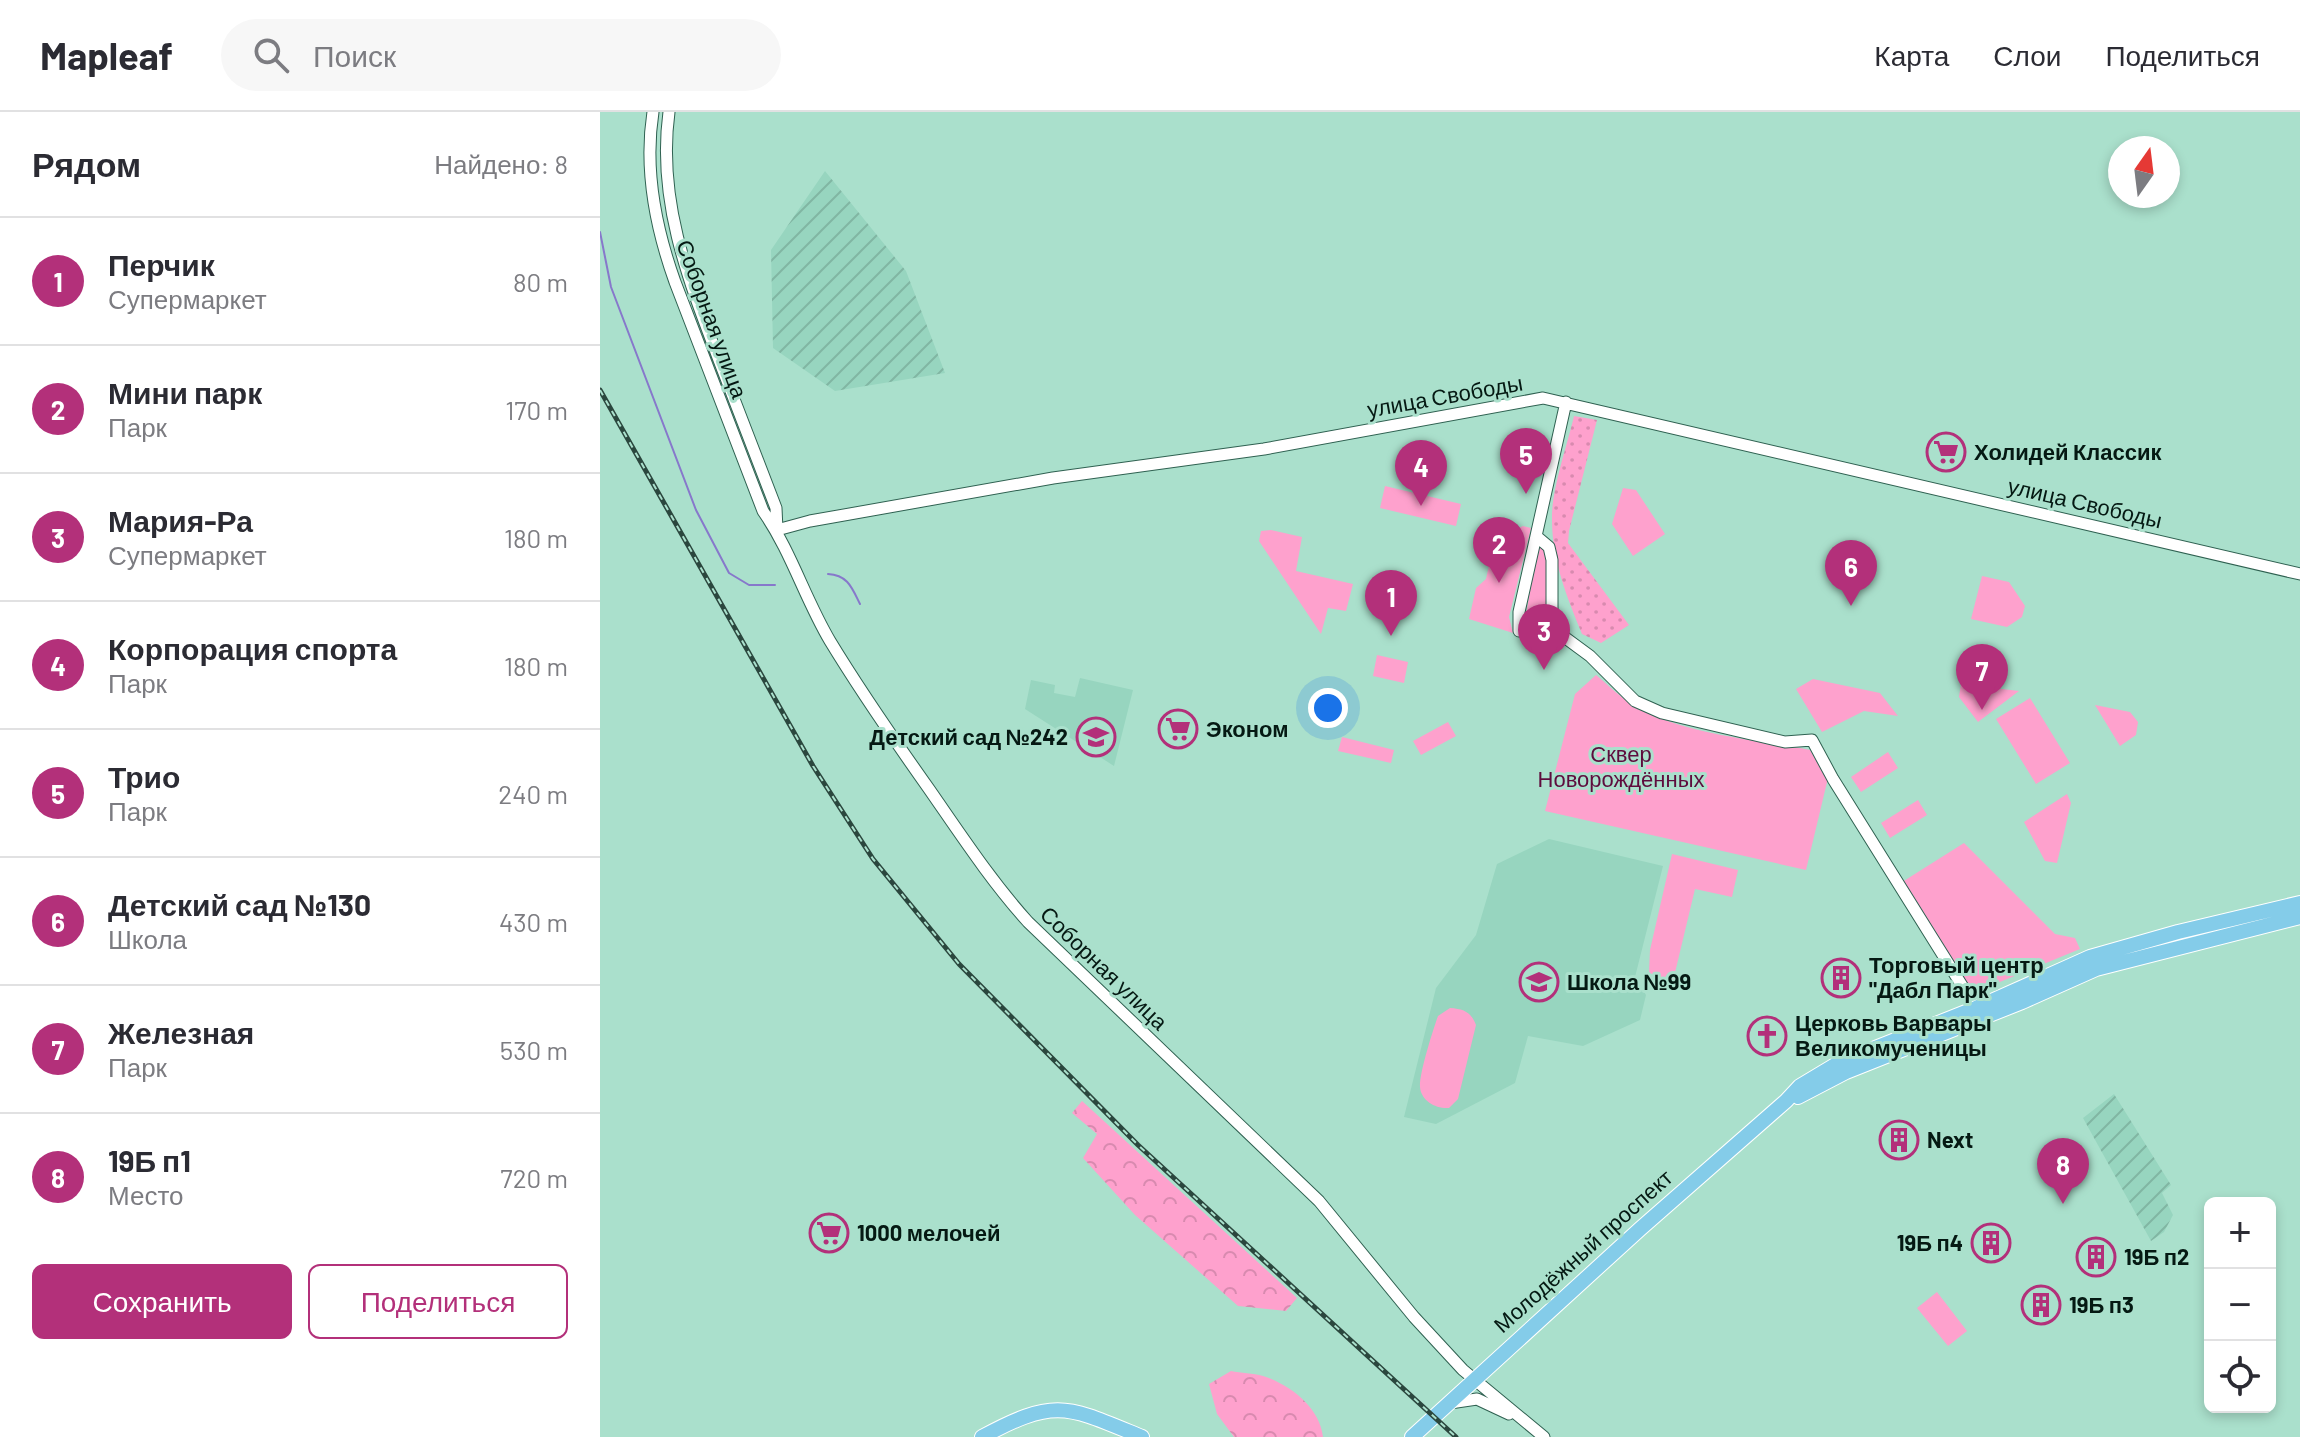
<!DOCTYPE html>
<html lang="ru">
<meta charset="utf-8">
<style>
body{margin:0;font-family:Barlow,sans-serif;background:#f7f7f7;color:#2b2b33}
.controls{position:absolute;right:24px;bottom:24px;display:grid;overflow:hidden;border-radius:12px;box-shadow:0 4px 12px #0003}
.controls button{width:72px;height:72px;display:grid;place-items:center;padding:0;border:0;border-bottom:2px solid #e1e1e2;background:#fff;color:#2b2b33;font:40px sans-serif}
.compass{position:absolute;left:1508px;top:24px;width:72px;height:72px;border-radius:50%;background:#fff;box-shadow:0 4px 12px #0003;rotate:14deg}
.you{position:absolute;left:728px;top:596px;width:28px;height:28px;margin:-20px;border:6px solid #fff;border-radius:50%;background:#1a73e8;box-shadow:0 0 0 12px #1a73e833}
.badge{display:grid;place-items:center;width:52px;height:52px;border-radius:50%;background:#b3307a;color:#fff;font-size:26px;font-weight:700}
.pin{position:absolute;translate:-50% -66px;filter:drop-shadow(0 2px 4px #0008)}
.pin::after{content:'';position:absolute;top:42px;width:28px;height:24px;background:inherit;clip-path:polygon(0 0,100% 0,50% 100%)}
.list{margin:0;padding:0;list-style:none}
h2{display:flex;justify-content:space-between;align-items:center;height:104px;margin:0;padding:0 32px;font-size:34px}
h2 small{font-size:26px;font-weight:400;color:#7c7c81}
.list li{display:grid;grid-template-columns:52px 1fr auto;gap:24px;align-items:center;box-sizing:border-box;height:128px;padding:0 32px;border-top:2px solid #e1e1e2}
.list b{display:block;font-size:30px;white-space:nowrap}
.list p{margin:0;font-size:26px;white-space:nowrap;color:#7c7c81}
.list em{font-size:26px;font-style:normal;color:#7c7c81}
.actions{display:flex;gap:16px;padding:24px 32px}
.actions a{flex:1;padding:18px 0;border:2px solid #b3307a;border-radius:12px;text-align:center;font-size:28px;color:#b3307a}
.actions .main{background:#b3307a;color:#fff}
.icon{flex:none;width:44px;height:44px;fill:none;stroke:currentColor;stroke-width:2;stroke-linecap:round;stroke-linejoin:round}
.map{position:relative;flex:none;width:1700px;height:1325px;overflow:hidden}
header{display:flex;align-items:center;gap:48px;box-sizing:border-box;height:112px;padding:0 40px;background:#fff;border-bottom:2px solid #e1e1e2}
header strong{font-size:38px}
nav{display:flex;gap:44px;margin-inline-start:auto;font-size:28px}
.search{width:560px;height:72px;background:#f7f7f7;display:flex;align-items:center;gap:20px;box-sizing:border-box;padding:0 28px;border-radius:44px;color:#7c7c81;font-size:30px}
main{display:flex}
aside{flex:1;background:#fff}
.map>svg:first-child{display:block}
.built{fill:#97d5bf}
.industrial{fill:url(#industrial-furrows)}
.grass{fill:url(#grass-dots)}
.forest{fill:url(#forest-crowns)}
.park{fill:#fea1cd}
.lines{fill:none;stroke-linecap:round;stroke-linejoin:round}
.stream{stroke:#8778cb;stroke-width:2}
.minor-casing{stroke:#2f6151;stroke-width:13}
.major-casing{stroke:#fff;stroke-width:16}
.minor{stroke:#fff;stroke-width:11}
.major{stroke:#84cce9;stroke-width:14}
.rail-casing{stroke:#2b473e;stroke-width:5}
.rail{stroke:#aae0cc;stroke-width:2;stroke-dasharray:6;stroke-linecap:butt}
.labels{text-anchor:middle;stroke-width:6;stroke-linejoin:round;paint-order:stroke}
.street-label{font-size:22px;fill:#051913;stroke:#aae0cc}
.poi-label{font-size:22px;font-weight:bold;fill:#051913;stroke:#aae0cc;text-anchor:start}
.park-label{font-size:22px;fill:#5e0c3d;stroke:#aae0cc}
</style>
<header>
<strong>Mapleaf</strong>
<div class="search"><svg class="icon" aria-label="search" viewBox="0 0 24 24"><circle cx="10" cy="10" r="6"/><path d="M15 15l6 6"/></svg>Поиск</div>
<nav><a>Карта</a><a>Слои</a><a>Поделиться</a></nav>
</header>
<main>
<aside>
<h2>Рядом<small>Найдено: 8</small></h2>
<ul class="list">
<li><span class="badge">1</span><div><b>Перчик</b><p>Супермаркет</p></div><em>80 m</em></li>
<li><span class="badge">2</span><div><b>Мини парк</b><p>Парк</p></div><em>170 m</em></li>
<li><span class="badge">3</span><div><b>Мария-Ра</b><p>Супермаркет</p></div><em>180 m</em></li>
<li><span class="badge">4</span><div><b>Корпорация спорта</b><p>Парк</p></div><em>180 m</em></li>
<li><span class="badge">5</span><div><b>Трио</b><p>Парк</p></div><em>240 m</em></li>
<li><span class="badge">6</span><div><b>Детский сад №130</b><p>Школа</p></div><em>430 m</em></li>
<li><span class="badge">7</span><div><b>Железная</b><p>Парк</p></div><em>530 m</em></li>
<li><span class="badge">8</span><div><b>19Б п1</b><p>Место</p></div><em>720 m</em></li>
</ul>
<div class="actions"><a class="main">Сохранить</a><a>Поделиться</a></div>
</aside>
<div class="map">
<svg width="1700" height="1325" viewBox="0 0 1700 1325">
<defs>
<pattern id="industrial-furrows" width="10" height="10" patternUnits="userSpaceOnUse" patternTransform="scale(2)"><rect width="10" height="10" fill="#97d5bf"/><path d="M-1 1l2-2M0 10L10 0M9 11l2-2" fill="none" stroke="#81b6a3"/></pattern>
<pattern id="grass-dots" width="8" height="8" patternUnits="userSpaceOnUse" patternTransform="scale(2)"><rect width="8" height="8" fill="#fea1cd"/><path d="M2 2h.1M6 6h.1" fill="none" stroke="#d88aaf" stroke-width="1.8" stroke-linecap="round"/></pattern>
<pattern id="forest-crowns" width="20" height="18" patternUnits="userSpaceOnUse" patternTransform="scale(2)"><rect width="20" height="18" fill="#fea1cd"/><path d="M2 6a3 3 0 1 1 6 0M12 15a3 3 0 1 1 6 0" fill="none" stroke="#d88aaf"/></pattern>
</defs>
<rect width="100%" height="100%" fill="#aae0cc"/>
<path class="built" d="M480,566L533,578L514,654L425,597L431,568L455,573L454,581L475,585Z
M949,727L1063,754L1035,865L1046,883L1040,908L983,934L928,924L915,971L836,1012L804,1005L836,876L876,823L897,752Z"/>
<path class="industrial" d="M225,59L306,159L345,261L235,279L173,236L171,138Z
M1514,982L1571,1073L1562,1081L1573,1103L1564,1120L1551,1129L1483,1006Z"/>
<path class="grass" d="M974,304L997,308L969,419L968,431L1029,513L1001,531L982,522C967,485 952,449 952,408C951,379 967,334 974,304Z"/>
<path class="forest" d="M482,989L697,1186L686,1199L638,1194L535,1103L483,1046L497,1022L472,1001Z
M631,1259C641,1261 653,1261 663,1264C691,1273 720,1296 723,1325H634L617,1302L609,1272Z"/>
<path class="park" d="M785,374L861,392L856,414L780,396Z
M1023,376L1036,378L1065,422L1033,444L1012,412Z
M923,414L931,416L909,505L913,521L869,507L876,476L886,467L895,426Z
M671,418L702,425L696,459L753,472L746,499L728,496L721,522L659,429L661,419Z
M938,430L947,437L948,509L938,516L924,515Z
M1382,464L1409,470L1425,494L1422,505L1407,515L1371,507Z
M777,543L808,550L804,571L773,564Z
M996,563C1007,572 1018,583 1030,591C1074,621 1157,628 1210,638L1228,666L1206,758L945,699L975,582Z
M1213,567L1280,581L1298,604L1264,599L1222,620L1196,577Z
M1361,572L1419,579L1378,610L1359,585Z
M1430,586L1470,651L1436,672L1396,607Z
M1495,593L1530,600L1538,610L1536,623L1520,634Z
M848,610L856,624L821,643L813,629Z
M742,625L794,638L791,651L738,639Z
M1288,640L1298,656L1261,680L1251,665Z
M1467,682L1471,691L1457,751L1445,749L1424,710Z
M1318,688L1327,703L1290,726L1281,711Z
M1364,731L1455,822L1475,826L1480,837L1368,883L1299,772Z
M1072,742L1138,758L1132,785L1095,777L1073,869L1049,861L1050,838Z
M850,896C864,897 871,900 876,913L858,987L849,996C836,997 821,989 820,975C819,962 833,918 838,904Z
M1337,1180L1367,1219L1348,1234L1317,1196Z"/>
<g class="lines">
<path class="stream" d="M0,120L11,175L96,398L129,461L149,473H175
M228,462C248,463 252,476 260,492"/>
<g class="minor-casing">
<path id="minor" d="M53,0C44,57 56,117 75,170L163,399C191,439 205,487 230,529C261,580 295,629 329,677C361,723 391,769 428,810L719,1089L814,1205L863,1258L944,1325
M69,0C57,88 88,167 119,248C138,297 157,347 176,396L177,418
M177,418L210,409L453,366L664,337L943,286L1700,462
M936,424L949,435L952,448V516
M952,516L990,544L1035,589L1062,601L1185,630L1212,628L1233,667L1376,896
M952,516L940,519H919V500L966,290
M850,1291L877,1287L909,1302"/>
</g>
<g class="major-casing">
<path id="major" d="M1198,985L1246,960L1422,890L1496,857L1700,805
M382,1325C456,1285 467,1294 542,1325
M812,1325L1040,1117L1186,989L1200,974L1240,950L1376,896L1490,845L1578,820L1700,791"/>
</g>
<use href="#minor" class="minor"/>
<use href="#major" class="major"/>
<g class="rail-casing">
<path id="rail" d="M0,278L213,654L273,747L359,852L538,1033L856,1325"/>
</g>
<use href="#rail" class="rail"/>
</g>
<defs>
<g id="supermarket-ring" transform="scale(2)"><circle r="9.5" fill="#aae0cc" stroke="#b3307a" stroke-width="1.5"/><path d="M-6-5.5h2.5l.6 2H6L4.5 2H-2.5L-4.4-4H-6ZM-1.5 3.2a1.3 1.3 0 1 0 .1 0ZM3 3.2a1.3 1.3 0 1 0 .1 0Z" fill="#b3307a"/></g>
<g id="school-ring" transform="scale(2)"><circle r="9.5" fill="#aae0cc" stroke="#b3307a" stroke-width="1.5"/><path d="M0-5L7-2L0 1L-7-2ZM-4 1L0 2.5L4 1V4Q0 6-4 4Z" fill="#b3307a"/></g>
<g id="building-ring" transform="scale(2)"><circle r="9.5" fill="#aae0cc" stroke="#b3307a" stroke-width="1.5"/><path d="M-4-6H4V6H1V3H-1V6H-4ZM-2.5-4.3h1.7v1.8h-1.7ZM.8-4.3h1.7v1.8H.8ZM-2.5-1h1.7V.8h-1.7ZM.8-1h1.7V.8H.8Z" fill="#b3307a"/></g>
<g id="church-ring" transform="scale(2)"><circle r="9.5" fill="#aae0cc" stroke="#b3307a" stroke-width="1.5"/><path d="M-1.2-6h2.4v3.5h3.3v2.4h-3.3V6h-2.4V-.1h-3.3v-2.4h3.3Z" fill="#b3307a"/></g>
</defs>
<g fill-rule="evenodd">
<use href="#supermarket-ring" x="1346" y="340"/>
<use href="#supermarket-ring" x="578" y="617"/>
<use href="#school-ring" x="496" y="625"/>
<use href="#building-ring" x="1241" y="866"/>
<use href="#school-ring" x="939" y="870"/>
<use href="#church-ring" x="1167" y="924"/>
<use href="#building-ring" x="1299" y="1028"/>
<use href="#supermarket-ring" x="229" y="1121"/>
<use href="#building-ring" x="1391" y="1131"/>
<use href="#building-ring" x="1496" y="1145"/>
<use href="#building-ring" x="1441" y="1193"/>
</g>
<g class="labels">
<g class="street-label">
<text transform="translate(112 207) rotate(70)" y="8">Соборная улица</text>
<text transform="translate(845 284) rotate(-10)" y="8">улица Свободы</text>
<text transform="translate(1485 391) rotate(13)" y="8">улица Свободы</text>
<text transform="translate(504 856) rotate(44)" y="8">Соборная улица</text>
<text transform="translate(983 1139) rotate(-42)" y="8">Молодёжный проспект</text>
</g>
<g class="poi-label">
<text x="1374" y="348">Холидей Классик</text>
<text x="606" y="625">Эконом</text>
<text x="468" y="633" text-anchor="end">Детский сад №242</text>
<text x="1269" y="861">Торговый центр<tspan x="1269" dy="25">"Дабл Парк"</tspan></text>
<text x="967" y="878">Школа №99</text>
<text x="1195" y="919">Церковь Варвары<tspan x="1195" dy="25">Великомученицы</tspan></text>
<text x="1327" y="1036">Next</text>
<text x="257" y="1129">1000 мелочей</text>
<text x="1363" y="1139" text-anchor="end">19Б п4</text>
<text x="1524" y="1153">19Б п2</text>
<text x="1469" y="1201">19Б п3</text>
</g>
<g class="park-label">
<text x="1021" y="650">Сквер<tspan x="1021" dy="25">Новорождённых</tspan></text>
</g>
</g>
</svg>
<div class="controls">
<button>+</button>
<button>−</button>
<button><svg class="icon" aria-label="locate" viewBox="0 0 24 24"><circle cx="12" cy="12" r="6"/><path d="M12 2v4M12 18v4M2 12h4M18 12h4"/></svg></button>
</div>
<svg class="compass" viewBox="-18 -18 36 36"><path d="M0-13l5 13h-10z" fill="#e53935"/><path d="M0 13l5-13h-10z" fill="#7c7c81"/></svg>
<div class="you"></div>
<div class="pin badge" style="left:791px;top:524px">1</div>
<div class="pin badge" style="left:899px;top:471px">2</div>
<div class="pin badge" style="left:944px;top:558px">3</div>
<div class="pin badge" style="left:821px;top:394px">4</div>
<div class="pin badge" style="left:926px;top:382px">5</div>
<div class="pin badge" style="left:1251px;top:494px">6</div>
<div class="pin badge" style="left:1382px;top:598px">7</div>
<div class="pin badge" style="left:1463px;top:1092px">8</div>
</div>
</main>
